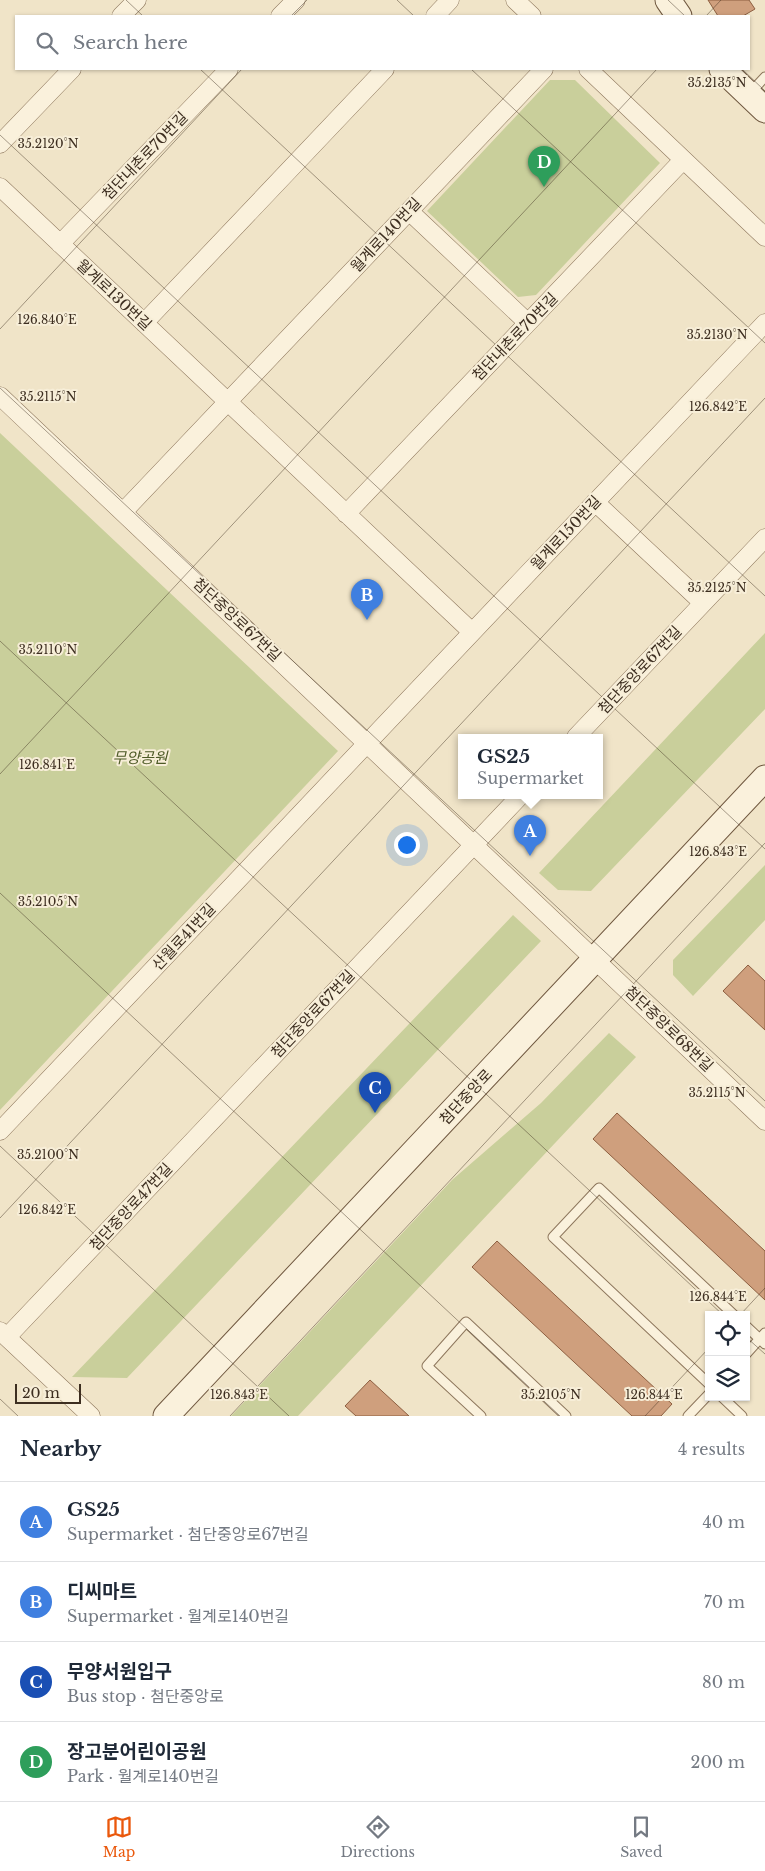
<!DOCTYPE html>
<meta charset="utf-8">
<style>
body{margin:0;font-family:"Libre Baskerville","Noto Sans KR",serif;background:#f6f6f7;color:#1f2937}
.controls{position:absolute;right:15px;bottom:15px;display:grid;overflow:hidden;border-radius:0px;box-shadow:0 1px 4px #0004}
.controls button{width:45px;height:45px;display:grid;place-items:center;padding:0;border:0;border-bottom:1px solid #e0e1e3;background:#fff;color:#1f2937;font:25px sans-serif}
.scale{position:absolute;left:15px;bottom:12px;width:66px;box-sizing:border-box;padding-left:5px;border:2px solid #3d2e20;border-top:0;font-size:14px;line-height:18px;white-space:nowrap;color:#3d2e20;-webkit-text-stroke:4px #f7eed8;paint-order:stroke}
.you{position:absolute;left:406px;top:844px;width:18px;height:18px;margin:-12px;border:4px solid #fff;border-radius:50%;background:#1a73e8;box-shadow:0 0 0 8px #1a73e833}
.badge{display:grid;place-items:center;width:32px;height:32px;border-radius:50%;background:#ea580c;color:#fff;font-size:16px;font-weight:700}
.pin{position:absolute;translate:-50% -41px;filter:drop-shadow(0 1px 2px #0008)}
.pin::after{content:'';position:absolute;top:26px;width:18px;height:15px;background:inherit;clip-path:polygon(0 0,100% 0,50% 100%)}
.popup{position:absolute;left:458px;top:734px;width:145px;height:65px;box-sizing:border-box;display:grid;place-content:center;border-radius:0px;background:#fff;filter:drop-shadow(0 1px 4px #0005);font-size:16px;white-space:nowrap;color:#747a83}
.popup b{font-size:19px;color:#1f2937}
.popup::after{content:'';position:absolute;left:50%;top:100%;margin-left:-10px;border:10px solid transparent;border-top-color:#fff}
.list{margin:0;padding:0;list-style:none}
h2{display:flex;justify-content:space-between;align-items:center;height:65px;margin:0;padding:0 20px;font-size:21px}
h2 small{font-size:16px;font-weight:400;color:#747a83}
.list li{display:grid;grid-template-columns:32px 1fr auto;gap:15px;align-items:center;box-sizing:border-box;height:80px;padding:0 20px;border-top:1px solid #e0e1e3}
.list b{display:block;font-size:19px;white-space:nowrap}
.list p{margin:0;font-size:16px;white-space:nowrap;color:#747a83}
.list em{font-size:16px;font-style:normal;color:#747a83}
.icon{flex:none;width:28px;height:28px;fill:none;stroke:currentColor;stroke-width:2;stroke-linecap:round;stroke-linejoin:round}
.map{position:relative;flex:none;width:765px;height:1416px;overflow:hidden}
.search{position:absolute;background:#fff;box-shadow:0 1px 4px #0004;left:15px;right:15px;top:15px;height:55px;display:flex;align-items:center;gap:12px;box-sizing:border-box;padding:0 18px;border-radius:0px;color:#747a83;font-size:19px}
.sheet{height:385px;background:#fff}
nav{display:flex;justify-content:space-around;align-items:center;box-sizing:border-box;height:70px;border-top:1px solid #e0e1e3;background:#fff;font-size:14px;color:#747a83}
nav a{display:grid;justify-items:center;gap:2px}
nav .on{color:#ea580c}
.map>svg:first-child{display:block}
.green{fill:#c9cf9b}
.building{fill:#cf9f7d;stroke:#8d5f41}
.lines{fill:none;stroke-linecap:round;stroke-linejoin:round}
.lane-casing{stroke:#8d765c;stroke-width:11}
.street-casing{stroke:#8d765c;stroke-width:19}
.secondary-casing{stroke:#6f573f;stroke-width:27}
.lane{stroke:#faf1dc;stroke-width:9}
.street{stroke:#faf1dc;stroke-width:18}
.secondary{stroke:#faf1dc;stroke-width:25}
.ticks{fill:none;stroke:#3d2e20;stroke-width:1;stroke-opacity:0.45}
.labels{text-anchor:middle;stroke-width:4;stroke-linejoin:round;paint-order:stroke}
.street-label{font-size:15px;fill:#3d2e20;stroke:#f7eed8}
.park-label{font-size:15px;font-style:italic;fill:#4d5a26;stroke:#f7eed8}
.ticks-label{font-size:12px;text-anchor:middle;fill:#3d2e20;stroke:#f7eed8;stroke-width:4;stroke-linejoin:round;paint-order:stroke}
</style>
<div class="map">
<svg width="765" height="1416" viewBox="0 0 765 1416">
<rect width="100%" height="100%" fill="#f0e4c8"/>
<path class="green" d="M550,80H575L660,163L536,295L518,297L427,211Z
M0,433L338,751L0,1110Z
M765,633V709L591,891L558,890L539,873Z
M765,865V920L693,996L673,975V960Z
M513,915L541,941L127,1378L72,1377Z
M609,1033L636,1057L298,1416H231L452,1180L541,1103Z"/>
<path class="building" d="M708,0H749L755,9L743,16H718Z
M748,965L765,981V1030L723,991Z
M617,1113L765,1251V1300L593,1139Z
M497,1241L672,1404L661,1416H632L472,1267Z
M370,1380L409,1416H356L345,1406Z"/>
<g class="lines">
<g class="lane-casing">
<path id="lane" d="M750,93L765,77
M746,1326L765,1344
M746,1354L765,1333
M709,1384L553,1237L599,1188L734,1315
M722,1397L742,1416
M481,1416L427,1366L466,1322L566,1416
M688,1416L709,1394"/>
</g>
<g class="street-casing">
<path id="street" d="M515,0L532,16
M121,16L137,0
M280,16L296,0
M435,16L450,0
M588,69L765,237
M0,144L72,69
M0,187L472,632
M409,211L528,323
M60,244L229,69
M144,323L385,69
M0,396L765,1121
M595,502L703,603
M123,512L544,69
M346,514L683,160
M576,737L765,538
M0,1131L765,323
M0,1331L91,1416
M7,1337L521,795"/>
</g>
<g class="secondary-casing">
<path id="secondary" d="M668,0L679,16
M722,69L765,110
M166,1416L765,778"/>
</g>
<use href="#lane" class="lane"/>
<use href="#street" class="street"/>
<use href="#secondary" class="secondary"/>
</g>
<path class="ticks" d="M126,0L143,16M397,0L414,16M668,0L685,16M291,16L307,0M706,16L721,0M200,69L765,596M471,69L765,343M742,69L765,91M0,135L765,849M0,329L242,69M0,388L765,1101M0,641L723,1315M0,774L657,69M0,893L560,1416M0,1146L289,1416M0,1218L765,398M740,1315L765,1288M746,1337L765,1354M0,1399L18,1416M230,1416L765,843M645,1416L709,1348"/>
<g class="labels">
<g class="street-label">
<text transform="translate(145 156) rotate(-46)" y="5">첨단내촌로70번길</text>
<text transform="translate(386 235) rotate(-47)" y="5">월계로140번길</text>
<text transform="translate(114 295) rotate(43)" y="5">월계로130번길</text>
<text transform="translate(515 337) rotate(-46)" y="5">첨단내촌로70번길</text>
<text transform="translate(566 533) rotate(-47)" y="5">월계로150번길</text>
<text transform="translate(237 620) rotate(43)" y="5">첨단중앙로67번길</text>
<text transform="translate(640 670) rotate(-47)" y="5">첨단중앙로67번길</text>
<text transform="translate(184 937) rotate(-47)" y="5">산월로41번길</text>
<text transform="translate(313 1014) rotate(-47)" y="5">첨단중앙로67번길</text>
<text transform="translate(669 1029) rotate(44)" y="5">첨단중앙로68번길</text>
<text transform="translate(466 1097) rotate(-47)" y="5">첨단중앙로</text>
<text transform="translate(131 1207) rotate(-47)" y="5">첨단중앙로47번길</text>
</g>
<g class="park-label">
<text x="140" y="763">무양공원</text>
</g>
</g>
<g class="ticks-label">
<text x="717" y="87">35.2135°N</text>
<text x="48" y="148">35.2120°N</text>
<text x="47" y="324">126.840°E</text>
<text x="717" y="339">35.2130°N</text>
<text x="48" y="401">35.2115°N</text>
<text x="718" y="411">126.842°E</text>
<text x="717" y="592">35.2125°N</text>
<text x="48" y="654">35.2110°N</text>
<text x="47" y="769">126.841°E</text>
<text x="718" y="856">126.843°E</text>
<text x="48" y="906">35.2105°N</text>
<text x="717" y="1097">35.2115°N</text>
<text x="48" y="1159">35.2100°N</text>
<text x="47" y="1214">126.842°E</text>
<text x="718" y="1301">126.844°E</text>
<text x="239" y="1399">126.843°E</text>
<text x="654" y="1399">126.844°E</text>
<text x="551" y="1399">35.2105°N</text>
</g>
</svg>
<div class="controls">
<button><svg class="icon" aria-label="locate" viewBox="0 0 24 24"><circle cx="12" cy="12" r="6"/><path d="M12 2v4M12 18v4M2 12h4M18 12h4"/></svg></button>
<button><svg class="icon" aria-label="layers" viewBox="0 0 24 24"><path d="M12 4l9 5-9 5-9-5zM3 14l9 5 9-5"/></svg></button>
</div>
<div class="scale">20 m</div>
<div class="you"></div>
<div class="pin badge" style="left:530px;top:856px;background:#3f7fe0">A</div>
<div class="popup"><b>GS25</b>Supermarket</div>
<div class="pin badge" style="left:367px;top:620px;background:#3f7fe0">B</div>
<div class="pin badge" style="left:375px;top:1113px;background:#1a4fb4">C</div>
<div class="pin badge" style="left:544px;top:187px;background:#2e9e5b">D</div>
<div class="search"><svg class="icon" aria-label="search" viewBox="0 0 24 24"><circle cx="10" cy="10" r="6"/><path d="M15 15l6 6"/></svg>Search here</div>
</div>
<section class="sheet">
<h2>Nearby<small>4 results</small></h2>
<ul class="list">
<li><span class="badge" style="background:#3f7fe0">A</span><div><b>GS25</b><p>Supermarket · 첨단중앙로67번길</p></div><em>40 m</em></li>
<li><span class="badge" style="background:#3f7fe0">B</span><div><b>디씨마트</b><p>Supermarket · 월계로140번길</p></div><em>70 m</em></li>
<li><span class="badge" style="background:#1a4fb4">C</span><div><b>무양서원입구</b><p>Bus stop · 첨단중앙로</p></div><em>80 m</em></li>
<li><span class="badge" style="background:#2e9e5b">D</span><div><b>장고분어린이공원</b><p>Park · 월계로140번길</p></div><em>200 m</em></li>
</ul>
</section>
<nav>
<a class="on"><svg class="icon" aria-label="map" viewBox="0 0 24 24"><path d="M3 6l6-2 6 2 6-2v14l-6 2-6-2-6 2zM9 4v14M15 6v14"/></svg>Map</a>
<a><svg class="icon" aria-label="directions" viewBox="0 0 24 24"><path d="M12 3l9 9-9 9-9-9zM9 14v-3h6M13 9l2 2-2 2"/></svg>Directions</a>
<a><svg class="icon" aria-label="saved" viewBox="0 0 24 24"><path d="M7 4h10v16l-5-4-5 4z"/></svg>Saved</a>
</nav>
